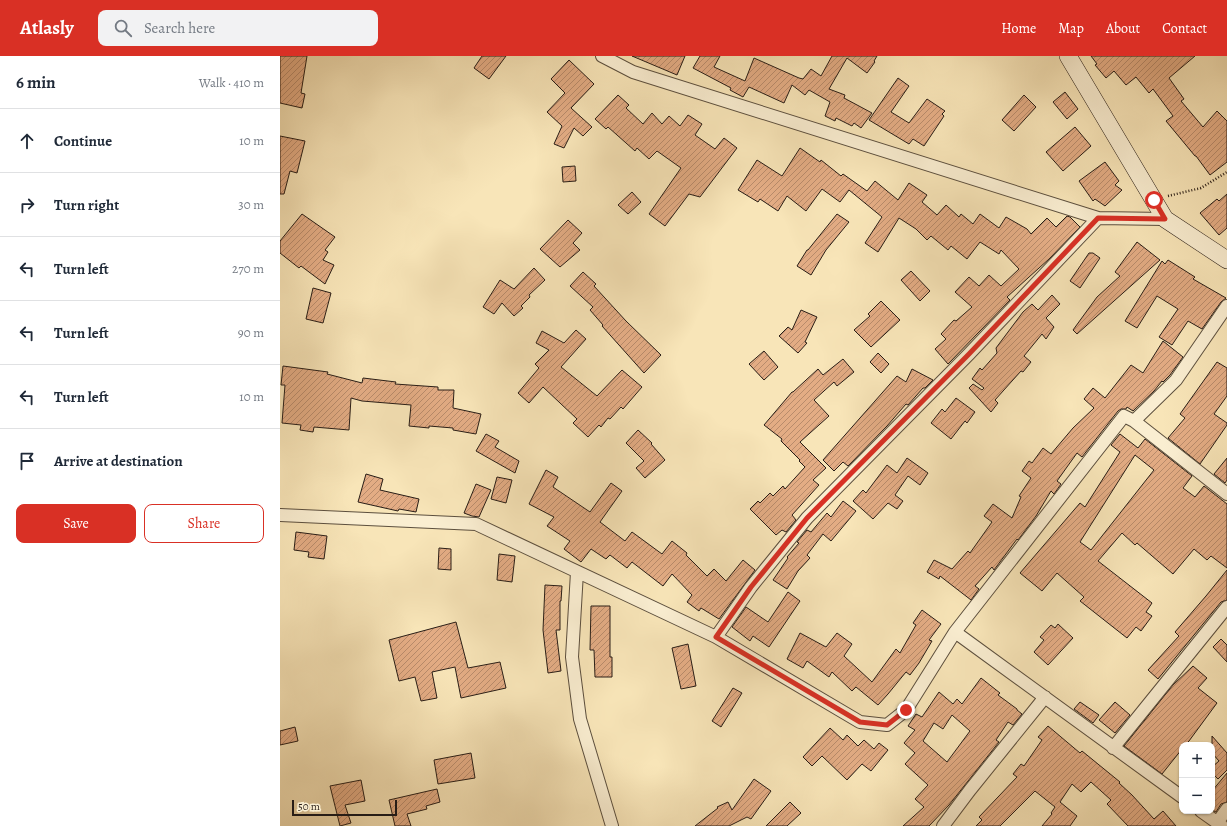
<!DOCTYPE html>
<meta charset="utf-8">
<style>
body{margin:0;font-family:Alegreya,serif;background:#f2f2f3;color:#1f2937}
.controls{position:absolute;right:12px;bottom:12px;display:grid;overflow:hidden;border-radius:8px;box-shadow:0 1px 3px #0004}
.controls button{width:36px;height:36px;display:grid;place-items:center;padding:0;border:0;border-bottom:1px solid #e0e1e3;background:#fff;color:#1f2937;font:20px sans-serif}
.scale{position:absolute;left:12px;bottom:10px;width:105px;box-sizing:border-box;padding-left:4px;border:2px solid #281d16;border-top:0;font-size:11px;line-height:14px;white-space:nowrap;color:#281d16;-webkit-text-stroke:3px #faeed1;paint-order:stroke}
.stop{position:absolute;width:12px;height:12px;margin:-9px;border:3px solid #d93025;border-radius:50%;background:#fff}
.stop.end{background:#d93025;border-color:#fff;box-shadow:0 1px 4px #0008}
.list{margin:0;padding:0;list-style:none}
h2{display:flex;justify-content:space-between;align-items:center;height:52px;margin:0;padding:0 16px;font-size:17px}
h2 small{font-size:13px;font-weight:400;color:#747a83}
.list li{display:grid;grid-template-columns:26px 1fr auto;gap:12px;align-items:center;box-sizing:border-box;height:64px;padding:0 16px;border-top:1px solid #e0e1e3}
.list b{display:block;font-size:15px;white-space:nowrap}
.list em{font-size:13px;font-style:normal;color:#747a83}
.actions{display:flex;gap:8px;padding:12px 16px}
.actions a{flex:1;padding:9px 0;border:1px solid #d93025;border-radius:8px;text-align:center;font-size:14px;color:#d93025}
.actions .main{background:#d93025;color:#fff}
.icon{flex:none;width:22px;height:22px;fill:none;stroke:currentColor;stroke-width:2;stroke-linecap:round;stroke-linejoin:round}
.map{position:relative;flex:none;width:947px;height:770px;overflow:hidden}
header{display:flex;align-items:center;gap:24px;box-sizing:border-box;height:56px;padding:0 20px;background:#d93025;color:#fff}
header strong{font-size:19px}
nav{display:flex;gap:22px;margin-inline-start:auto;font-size:14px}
.search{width:280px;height:36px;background:#f2f2f3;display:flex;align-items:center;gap:10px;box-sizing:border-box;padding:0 14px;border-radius:8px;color:#747a83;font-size:15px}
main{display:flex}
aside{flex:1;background:#fff}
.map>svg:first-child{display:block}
.building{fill:url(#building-hatch);stroke:#281d16;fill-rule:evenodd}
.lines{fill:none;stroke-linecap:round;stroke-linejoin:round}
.minor-casing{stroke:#5c4f3e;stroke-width:14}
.secondary-casing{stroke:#281d16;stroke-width:18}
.path{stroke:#281d16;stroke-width:2.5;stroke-dasharray:1 2;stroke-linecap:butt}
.minor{stroke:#faeed1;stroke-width:12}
.secondary{stroke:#faeed1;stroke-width:17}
.route{stroke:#d93025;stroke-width:5}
</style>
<header>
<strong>Atlasly</strong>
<div class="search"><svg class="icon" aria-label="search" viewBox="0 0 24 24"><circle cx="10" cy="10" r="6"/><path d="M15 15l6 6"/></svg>Search here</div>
<nav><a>Home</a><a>Map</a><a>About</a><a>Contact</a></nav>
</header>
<main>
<aside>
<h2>6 min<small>Walk · 410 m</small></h2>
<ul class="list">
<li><svg class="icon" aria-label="ahead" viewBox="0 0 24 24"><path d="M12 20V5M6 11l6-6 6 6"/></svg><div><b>Continue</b></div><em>10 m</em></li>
<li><svg class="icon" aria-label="right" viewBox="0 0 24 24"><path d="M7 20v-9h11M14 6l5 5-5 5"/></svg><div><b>Turn right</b></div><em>30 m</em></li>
<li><svg class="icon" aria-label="left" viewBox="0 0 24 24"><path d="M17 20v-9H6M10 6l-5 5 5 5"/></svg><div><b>Turn left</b></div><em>270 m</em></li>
<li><svg class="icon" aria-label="left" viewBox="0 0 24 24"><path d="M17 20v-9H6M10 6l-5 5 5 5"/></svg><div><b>Turn left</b></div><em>90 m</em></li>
<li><svg class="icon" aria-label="left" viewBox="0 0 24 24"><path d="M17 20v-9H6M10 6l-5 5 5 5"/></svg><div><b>Turn left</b></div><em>10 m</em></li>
<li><svg class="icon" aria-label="arrive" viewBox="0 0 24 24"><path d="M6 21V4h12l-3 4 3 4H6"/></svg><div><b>Arrive at destination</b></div></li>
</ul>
<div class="actions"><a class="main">Save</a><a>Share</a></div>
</aside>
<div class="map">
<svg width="947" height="770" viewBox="0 0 947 770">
<defs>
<pattern id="building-hatch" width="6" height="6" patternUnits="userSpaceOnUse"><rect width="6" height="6" fill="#e3ac84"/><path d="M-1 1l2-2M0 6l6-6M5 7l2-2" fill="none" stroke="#b88b6b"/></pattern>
</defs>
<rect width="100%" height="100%" fill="#f8e5b8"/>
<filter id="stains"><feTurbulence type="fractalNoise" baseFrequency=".005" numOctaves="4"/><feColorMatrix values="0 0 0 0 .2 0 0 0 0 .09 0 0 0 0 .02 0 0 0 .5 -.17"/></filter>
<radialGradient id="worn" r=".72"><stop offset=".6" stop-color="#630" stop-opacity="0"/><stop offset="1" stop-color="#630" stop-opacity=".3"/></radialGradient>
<path class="building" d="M0,0H27L21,37L25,38L22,52L0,47Z
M202,0H226L209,23L194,12Z
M352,0H405L397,19Z
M420,0H440L434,11L465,25L474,2L519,22L523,23L531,13L541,20L552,0H597L594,5L595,6L587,17L567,2L549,33L565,39L564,42L592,57L581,72L574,67L572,70L556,62L555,65L545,60L550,46L529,34L525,39L512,29L504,47L469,31L463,41L450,34L451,32L413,12Z
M811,0H915L889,22L904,43L901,45L923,71L937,55L947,65V106L930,119L916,100H915L886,65L893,60L873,33L869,37L856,21L846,29L834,15L826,22L815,9L817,8Z
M289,4L314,28L291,52L312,71L303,80L294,72L284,92L274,88L282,70L267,56L285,37L271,23Z
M618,22L629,30L611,56L629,67L647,43L665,55L662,58L664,60L644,90L633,83L629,88L589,64Z
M785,36L798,53L787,63L773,46Z
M338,39L349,49L346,52L363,68L372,57L382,68L389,60L400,70L408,59L422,68L415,79L435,93L444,82L457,92L420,141L409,138L385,170L369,158L401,112L377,95L369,103L357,92L355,95L328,71L326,73L315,63Z
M744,39L756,51L734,75L722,64Z
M795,71L811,90L783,115L766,96Z
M0,80L25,85L17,117L10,115L4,138H0Z
M520,92L540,106L541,104L561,120L563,118L587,135L595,125L618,144L629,127L647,139L642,146L657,159L666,149L679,161L681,158L693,168L700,158L719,172L726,161L747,173L751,178L767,162L776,171L787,160L790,161L800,171L769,203L727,241L730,244L668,308L655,293L666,283L661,278L674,264L676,265L692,251L675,236L689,221L699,230L709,219L721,230L739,213L721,194L719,198L700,186L687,203L671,190L668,194L651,180L647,184L636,173L619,162L598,196L585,187L602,161L569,134L560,146L542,133L526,155L507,140L498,155L480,143L478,146L458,134L477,104L502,120Z
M825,106L839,125L835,129L842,134L825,150L815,143L813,145L799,125Z
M295,110L296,125L283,126L282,111Z
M352,136L361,146L348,158L338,149Z
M947,138V172L939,179L920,157L937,143L939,145Z
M22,158L55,181L45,194L48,196L43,204L54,209L45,228L21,210L19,212L0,197V185Z
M557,158L569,166L546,194L531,219L517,210L527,194H528Z
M288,164L302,177L293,187L300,194L280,211L260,193Z
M857,186L880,204L797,278L793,274L817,241L840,220L835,216Z
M809,197H813L820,202L800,232L790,225Z
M888,204L915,221L913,223L946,242L941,246L922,273L908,265L892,289L879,281L898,253L877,240L857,272L845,265L882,205L885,208Z
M254,212L265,224L249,239L250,241L241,250L243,252L234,260L222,247L214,258L203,251L220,224L234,233Z
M631,215L650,235L640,245L621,224Z
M303,216L316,228L314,230L346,265L381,299L364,317L322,270L323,269L310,254L313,251L290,230Z
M33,232L51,237L43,267L26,263Z
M772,239L780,248L766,262L774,271L766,283L762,278L744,300L751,306L743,316L741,315L715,344L718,347L711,356L689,332L693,328L702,334L704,332L692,323L700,312L702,314L717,297L716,292L743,256L752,248L758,254Z
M601,245L620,264L591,291L574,274L590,260L588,258Z
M521,254L537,261L525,286L527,287L518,297L499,280L508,271L512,274Z
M296,274L306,283L281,311L317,340L342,314L362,331L343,353L341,351L330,363L328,362L321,371L319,369L308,381L293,367L297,363L263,331L249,347L238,337L259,312L255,308L269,294L256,287L262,275L284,287Z
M883,285L903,301L890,319L883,326L882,325L874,335L853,355L847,351L846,353H841L838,355L802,401L797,397L777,425L781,428L774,438L771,435L756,460L738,484L737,483L714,514L712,511L695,530L699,533L691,544L660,520L659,523L647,516L654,504L672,513L688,495L690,497L712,466L704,460L713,448L732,462L741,441L739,440L751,422L742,415L749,405L752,407L763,392L771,398L793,372L814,352L804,343L813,332L825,342L851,309L863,317Z
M484,295L498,311L484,324L469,308Z
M598,297L609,308L601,317L590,306Z
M563,303L574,316L557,330L554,326L534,344L549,360L520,386L546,412L533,424L539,429L512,459L516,464L506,476L502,474L496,479L470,453L478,445L480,447L490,437L493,440L503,430L505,433L525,411L519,405L520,404L501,385L502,383L484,369L512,336H513L538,313L543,319Z
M937,306L947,312V340L934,358L947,367V369L920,408L888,382L905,362L900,358Z
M3,310L48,316L47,318L82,327L83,322L116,326L115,328L158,331V334H174L173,352L201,358L196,378L173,374V372L149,370V372L129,370L131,349L82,345L71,342L69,374L34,371L33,376L20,374L21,369L2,367L5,329H1Z
M632,313L653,324L645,332H643L628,349L626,348L607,370L568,410L563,406L554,415L543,404L617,320L626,326Z
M676,342L695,356L687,367L685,365L671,383L651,367L662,353L665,356Z
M358,374L372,387L371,388L385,404L365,422L356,412L364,405L346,387Z
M206,378L219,385L215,391L239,405L235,417L196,395Z
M840,378L858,392L865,383L912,420L903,432L915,441L924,430L947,448V512L931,500L927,504L914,493L893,518L857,487L855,489L842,477L818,505L872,547L866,556L872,560L861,575L856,571L847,582L800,545L804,541L777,517L762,535L740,517L800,447L805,451L840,396L831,389ZM855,399L874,414L811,494L800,486Z
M627,402L648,417L640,429L628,420L615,439L623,445L617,453L608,447L593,463L573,445L583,434L586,437L607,409L617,417Z
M947,402V424L945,427L934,418Z
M266,414L278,421L273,431L310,456L331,427L342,435L320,466L345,485L352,476L382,498L392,485L407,497L406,499L427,520L434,513L446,525L463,504L475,514L439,563L421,552L419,555L407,546L412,539L392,518L383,530L352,506L347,512L330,499L326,503L311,493L301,506L284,493L290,485L267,470L274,461L249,448Z
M86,418L103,423L100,434L139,443L136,456L119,453L118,455L78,446Z
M217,421L232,424L226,447L211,443Z
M196,428L211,434L199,461L192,460L184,457Z
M563,445L576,455L551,485L543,478L527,499L530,502L518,515L507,533L493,524L508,502L507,501L519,487L517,486L527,474L531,476L547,457L551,461Z
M16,476L47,480L44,503L28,501L29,496L14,494Z
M159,492L171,493V514L158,513Z
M219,498L235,500L232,526L217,524Z
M947,514V544L941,546L878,623L868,614L899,580L895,576L926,540Z
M265,529L282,530L281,545H280V574H276L281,615L268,617L263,574Z
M508,536L520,545L489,591L473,580L470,585L452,571L466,551L488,566Z
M311,550H330V601H332V621H315L314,594H310Z
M642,554L661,568L649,584L652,585L639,607L630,619L626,616L608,638L598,649L576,631L572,635L552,616L549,621L527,605L523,612L507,603L520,577L546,591L557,577L572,588L564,600L592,626L616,593L620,597L636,569L633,567Z
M176,566L188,612L220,606L226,632L181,642L175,611L152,616L157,642L141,645L135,621L119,625L109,584Z
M778,568L793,582L768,609L754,596L764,584L760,581L771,569L775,572Z
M941,583L947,589V606L933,591Z
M408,588L416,630L401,633L392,592Z
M913,610L927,622L918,632L937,647L909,685L905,689H902V693L882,718L844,690L893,629Z
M701,622L720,637L718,639L737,653V654L742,658L733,669L728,666L716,684L719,686L669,749L649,770H623L644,751L635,743L648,729L625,708L635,697L624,687L635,674L628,670L636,658L642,661L659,636L673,648L677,643L682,648ZM672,659L690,675L667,706L643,685L654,667L663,673Z
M453,632L462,637L441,671L432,665Z
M800,646L819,659L813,667L794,653Z
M835,646L850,659L835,677L819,664Z
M768,670L800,697L802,695L840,726L839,727L852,739L874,763L883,755L896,770H848L827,748L831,744L811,726L801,736L792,728L780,746L797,760L790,770H762L772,758L771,757L775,751L755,735L720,770H696L702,764L699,761L737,721L733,718L741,708L744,710L762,684L758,681Z
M15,671L18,685L0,689V675Z
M550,672L563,684L567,679L578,690L584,684L594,693L599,687L608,694L591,715L582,708L567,724L542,700L532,710L523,701Z
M932,680L947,697V714L938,723L932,717V711L939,705L932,697Z
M191,697L195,722L158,728L154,704Z
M947,717V746L941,748L936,756L932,754V735Z
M474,723L491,735L471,763L467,761L449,770H415L438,752L437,751L448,746L452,754Z
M81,724L85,745L65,749L71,767L60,770L50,730Z
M157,733L160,746L146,750L147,753L127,758L131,770H115L109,744Z
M510,746L521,757L507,770H486Z"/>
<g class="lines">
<g class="minor-casing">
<path id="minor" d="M322,0L353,16L818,162L885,163
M854,365L947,438
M0,459L196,468L436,581L580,666L607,669L626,654L675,576L844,360L854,365L896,324L947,250
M297,516L292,601L300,663L332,770
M675,576L902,741
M436,581L471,531L527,462L689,298L818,162
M833,692L947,551
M921,755L942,770
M937,767L947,753
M663,770L690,734L765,641"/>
</g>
<g class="secondary-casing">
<path id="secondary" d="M788,0L885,163L947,204"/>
</g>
<path class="path" d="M888,140L921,132L947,116"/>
<use href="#minor" class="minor"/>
<use href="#secondary" class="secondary"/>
</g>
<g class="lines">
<path class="route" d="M626,654L607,669L580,666L436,581L471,531L527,462L689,298L818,162L885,163L874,144"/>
</g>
<rect width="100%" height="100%" filter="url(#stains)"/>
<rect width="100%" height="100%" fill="url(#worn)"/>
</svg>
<div class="controls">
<button>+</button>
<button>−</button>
</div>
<div class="scale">50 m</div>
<div class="stop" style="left:874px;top:144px"></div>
<div class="stop end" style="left:626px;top:654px"></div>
</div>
</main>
